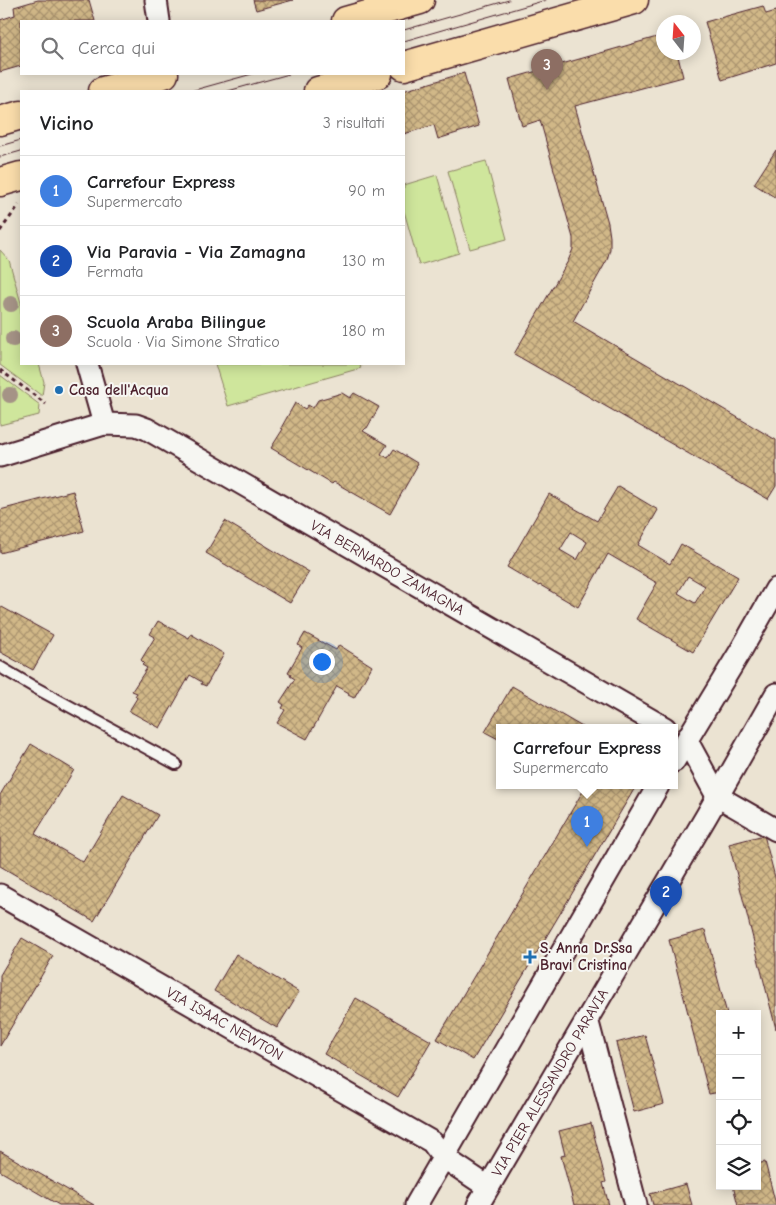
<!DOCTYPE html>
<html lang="it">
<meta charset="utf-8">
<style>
body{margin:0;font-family:"Comic Neue",sans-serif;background:#f6f6f6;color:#202124}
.controls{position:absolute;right:15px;bottom:15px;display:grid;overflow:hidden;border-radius:0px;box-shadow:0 2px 12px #0003}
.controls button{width:45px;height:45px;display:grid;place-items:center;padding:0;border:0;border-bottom:1px solid #e0e0e0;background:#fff;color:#202124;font:25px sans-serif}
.compass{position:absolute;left:656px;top:15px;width:45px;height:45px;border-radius:50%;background:#fff;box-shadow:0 2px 12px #0003;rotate:343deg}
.you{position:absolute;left:321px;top:661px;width:18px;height:18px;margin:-12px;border:4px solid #fff;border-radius:50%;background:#1a73e8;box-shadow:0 0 0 8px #1a73e833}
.badge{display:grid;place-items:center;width:32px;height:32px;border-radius:50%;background:#d93025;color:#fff;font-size:16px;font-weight:700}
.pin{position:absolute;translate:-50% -41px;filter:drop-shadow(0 1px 2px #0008)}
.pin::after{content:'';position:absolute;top:26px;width:18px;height:15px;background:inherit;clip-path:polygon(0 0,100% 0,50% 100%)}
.popup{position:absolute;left:496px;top:724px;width:182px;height:65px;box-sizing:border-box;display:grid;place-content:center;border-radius:0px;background:#fff;filter:drop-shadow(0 1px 4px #0005);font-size:16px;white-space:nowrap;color:#757577}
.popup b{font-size:19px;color:#202124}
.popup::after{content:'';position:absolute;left:50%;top:100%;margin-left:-10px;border:10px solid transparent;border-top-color:#fff}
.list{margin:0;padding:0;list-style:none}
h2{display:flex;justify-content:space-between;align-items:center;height:65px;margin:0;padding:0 20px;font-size:21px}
h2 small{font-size:16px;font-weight:400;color:#757577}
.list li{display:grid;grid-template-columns:32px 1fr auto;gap:15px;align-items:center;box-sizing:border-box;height:70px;padding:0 20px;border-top:1px solid #e0e0e0}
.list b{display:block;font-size:19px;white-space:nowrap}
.list p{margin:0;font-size:16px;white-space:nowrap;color:#757577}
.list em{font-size:16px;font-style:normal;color:#757577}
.icon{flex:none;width:28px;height:28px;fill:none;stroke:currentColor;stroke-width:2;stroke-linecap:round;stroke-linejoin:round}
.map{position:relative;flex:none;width:776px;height:1205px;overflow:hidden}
.search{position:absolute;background:#fff;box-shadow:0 2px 12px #0003;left:20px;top:20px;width:385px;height:55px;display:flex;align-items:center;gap:12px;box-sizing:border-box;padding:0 18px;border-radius:0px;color:#757577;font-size:19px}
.panel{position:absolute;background:#fff;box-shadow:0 2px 12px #0003;left:20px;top:90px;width:385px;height:275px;border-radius:0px}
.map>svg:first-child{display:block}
.grass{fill:#cfe69c;stroke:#8c8264}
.building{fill:url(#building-cross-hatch);stroke:#4a1f2b;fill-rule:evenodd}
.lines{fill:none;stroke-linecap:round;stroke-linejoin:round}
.lane-casing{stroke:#4a1f2b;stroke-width:14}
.street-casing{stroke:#4a1f2b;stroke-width:25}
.primary-casing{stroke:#4a1f2b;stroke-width:31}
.path{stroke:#4a1f2b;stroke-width:3;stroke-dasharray:4 4;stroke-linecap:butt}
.lane{stroke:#f6f6f2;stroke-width:10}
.street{stroke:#f6f6f2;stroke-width:21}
.primary{stroke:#faddab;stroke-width:28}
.tram{stroke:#4a1f2b;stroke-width:1}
.tree{fill:#a59386}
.poi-dot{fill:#1f6fb2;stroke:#f6f6f2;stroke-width:2}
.labels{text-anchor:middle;stroke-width:4;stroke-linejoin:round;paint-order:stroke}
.poi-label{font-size:15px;font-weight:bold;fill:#4a1f2b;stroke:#f6f6f2;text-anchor:start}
.street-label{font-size:15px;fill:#4a1f2b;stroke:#f6f6f2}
</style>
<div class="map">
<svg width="776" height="1205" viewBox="0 0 776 1205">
<defs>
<pattern id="building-cross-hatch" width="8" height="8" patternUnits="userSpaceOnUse" patternTransform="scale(1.25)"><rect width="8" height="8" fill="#d1b888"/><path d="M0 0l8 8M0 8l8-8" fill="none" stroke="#ac956f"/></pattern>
</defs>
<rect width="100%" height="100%" fill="#ebe3d2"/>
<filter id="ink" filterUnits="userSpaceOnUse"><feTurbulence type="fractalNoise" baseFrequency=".02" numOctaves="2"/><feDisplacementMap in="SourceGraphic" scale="10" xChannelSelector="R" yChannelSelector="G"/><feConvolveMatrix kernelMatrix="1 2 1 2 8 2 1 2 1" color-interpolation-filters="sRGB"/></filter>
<g filter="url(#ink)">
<path class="grass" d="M486,161L507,239L470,249L448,171Z
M437,175L459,253L419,265L404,211V185Z
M0,250L9,260L21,303V364H39L44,382L42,396L0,365Z
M215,364H360L361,368L228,406Z
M0,375L40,405L39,415L0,425Z"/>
<path class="building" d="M38,0H89L95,21H21V66L0,72V20L15,15L14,7Z
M253,0H293L256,10Z
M763,6L766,14L776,11V63L722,80L705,22Z
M664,35V52H677L683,77L575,106L608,223L610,237V249L607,260L573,321L776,440V486L768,499L514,354L568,261L573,249V238L540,120L522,126L509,79Z
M464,73L479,126L438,139L434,125L404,134L403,91Z
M776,150V198L754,184Z
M342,393L350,398L354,393L379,407L367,428H366L363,431L387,445L381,454L388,458L394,449L417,463L416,465L417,466L390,514L334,482L332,484L271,448L283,429L281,428L295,403L305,409L308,405L313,408L318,400Z
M618,486L658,510L638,545L670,564L681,544L738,577L693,652L636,619L657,583L608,554L578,607L540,585L539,586L507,567L549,494L597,521ZM571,532L587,542L577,560L560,550ZM688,576L705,586L695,603L678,593Z
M73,491L84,531L0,553V510Z
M225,521L309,572L290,603L206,553Z
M0,606L53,635L33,670L0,652Z
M158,621L189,638L191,634L224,654L206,686L201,684L202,682L190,675L160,728L129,711L137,698L135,696L137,693L132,691L147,668L142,665L144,663L141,660L155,637L150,634Z
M305,633L336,650L339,645L372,666L354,698L348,695L349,693L337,686L307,739L277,723L285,710L282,708L284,705L280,702L295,679L290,676L291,674L288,672L302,648L298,645Z
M512,686L584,728H500V740L485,732Z
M31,744L74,770L35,834L83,862L123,795L158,815L94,921L0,866V795Z
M586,786H636L473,1060L437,1039Z
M764,835L776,881V1029L729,844Z
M705,930L727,1014H720V1092L709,1094L669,940Z
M22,938L53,956L0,1046V975Z
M236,954L299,992L277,1028L214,991Z
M356,998L431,1041L398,1097L324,1054Z
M645,1035L664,1104L634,1112L616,1043Z
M591,1123L606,1182L603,1183L609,1205H574L561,1156L565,1155L559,1131Z
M0,1151L94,1205H59L0,1171Z
M765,1162L776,1205H738L733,1186H757V1164Z
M686,1184L692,1205H653L650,1194Z"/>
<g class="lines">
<g class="lane-casing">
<path id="lane" d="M0,667L34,687L176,764"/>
</g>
<g class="street-casing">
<g id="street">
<path d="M156,0L159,21"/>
<path d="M87,364L104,424"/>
<path id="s1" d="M0,456L104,424L136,425L147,429L665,728"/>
<path d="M687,741L717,796"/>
<path d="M674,761L740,652L776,589"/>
<path d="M717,796L776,830"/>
<path id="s2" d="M0,895L432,1142L443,1157L488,1187"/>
<path d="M587,1019L636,1205"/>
<path d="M416,1205L658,786"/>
<path id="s3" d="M478,1205L707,815L776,694"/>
</g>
</g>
<g class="primary-casing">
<path id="primary" d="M346,21L420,0
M404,66L634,0
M103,91L164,74
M318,91L378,74
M0,121L21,115
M0,182L21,176"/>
</g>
<path class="path" d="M0,231L19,205
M0,370L46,404"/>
<use href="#lane" class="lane"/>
<use href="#street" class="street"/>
<use href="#primary" class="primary"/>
<path class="tram" d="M404,30L509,0
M404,41L546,0
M191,91L252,74
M228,91L289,74
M0,146L21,140
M0,157L21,151"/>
</g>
<g class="tree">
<circle cx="11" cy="304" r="8"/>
<circle cx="13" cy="339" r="8"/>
<circle cx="10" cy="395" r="8"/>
</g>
</g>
<g class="poi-dot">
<circle cx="59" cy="390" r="5"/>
<path d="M527.5 949.5h5v5h5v5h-5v5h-5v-5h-5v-5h5z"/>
</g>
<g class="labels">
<g class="poi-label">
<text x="69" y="395">Casa dell'Acqua</text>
<text x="540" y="953">S. Anna Dr.Ssa<tspan x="540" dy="17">Bravi Cristina</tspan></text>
</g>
<g class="street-label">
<text dy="5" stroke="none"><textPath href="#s1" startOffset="430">VIA BERNARDO ZAMAGNA</textPath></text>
<text dy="5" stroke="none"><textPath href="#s2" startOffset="259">VIA ISAAC NEWTON</textPath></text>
<text dy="5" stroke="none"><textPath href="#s3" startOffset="142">VIA PIER ALESSANDRO PARAVIA</textPath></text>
</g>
</g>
</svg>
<div class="controls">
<button>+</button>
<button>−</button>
<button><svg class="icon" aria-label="locate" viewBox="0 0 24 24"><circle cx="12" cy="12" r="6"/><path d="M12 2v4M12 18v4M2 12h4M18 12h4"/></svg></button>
<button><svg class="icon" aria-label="layers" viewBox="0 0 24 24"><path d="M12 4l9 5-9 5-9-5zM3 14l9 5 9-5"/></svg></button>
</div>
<svg class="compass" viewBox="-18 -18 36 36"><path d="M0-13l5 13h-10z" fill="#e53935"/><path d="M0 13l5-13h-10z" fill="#757577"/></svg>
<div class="you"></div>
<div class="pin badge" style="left:587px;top:847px;background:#3f7fe0">1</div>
<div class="popup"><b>Carrefour Express</b>Supermercato</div>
<div class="pin badge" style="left:666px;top:917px;background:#1a4fb4">2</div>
<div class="pin badge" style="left:547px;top:90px;background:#8d6e63">3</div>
<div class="search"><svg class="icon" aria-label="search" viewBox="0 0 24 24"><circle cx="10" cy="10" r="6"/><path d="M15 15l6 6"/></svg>Cerca qui</div>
<section class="panel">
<h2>Vicino<small>3 risultati</small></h2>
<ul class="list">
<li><span class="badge" style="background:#3f7fe0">1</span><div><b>Carrefour Express</b><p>Supermercato</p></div><em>90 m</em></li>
<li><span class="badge" style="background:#1a4fb4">2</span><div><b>Via Paravia - Via Zamagna</b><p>Fermata</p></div><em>130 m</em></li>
<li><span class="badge" style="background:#8d6e63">3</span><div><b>Scuola Araba Bilingue</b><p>Scuola · Via Simone Stratico</p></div><em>180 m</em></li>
</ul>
</section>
</div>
